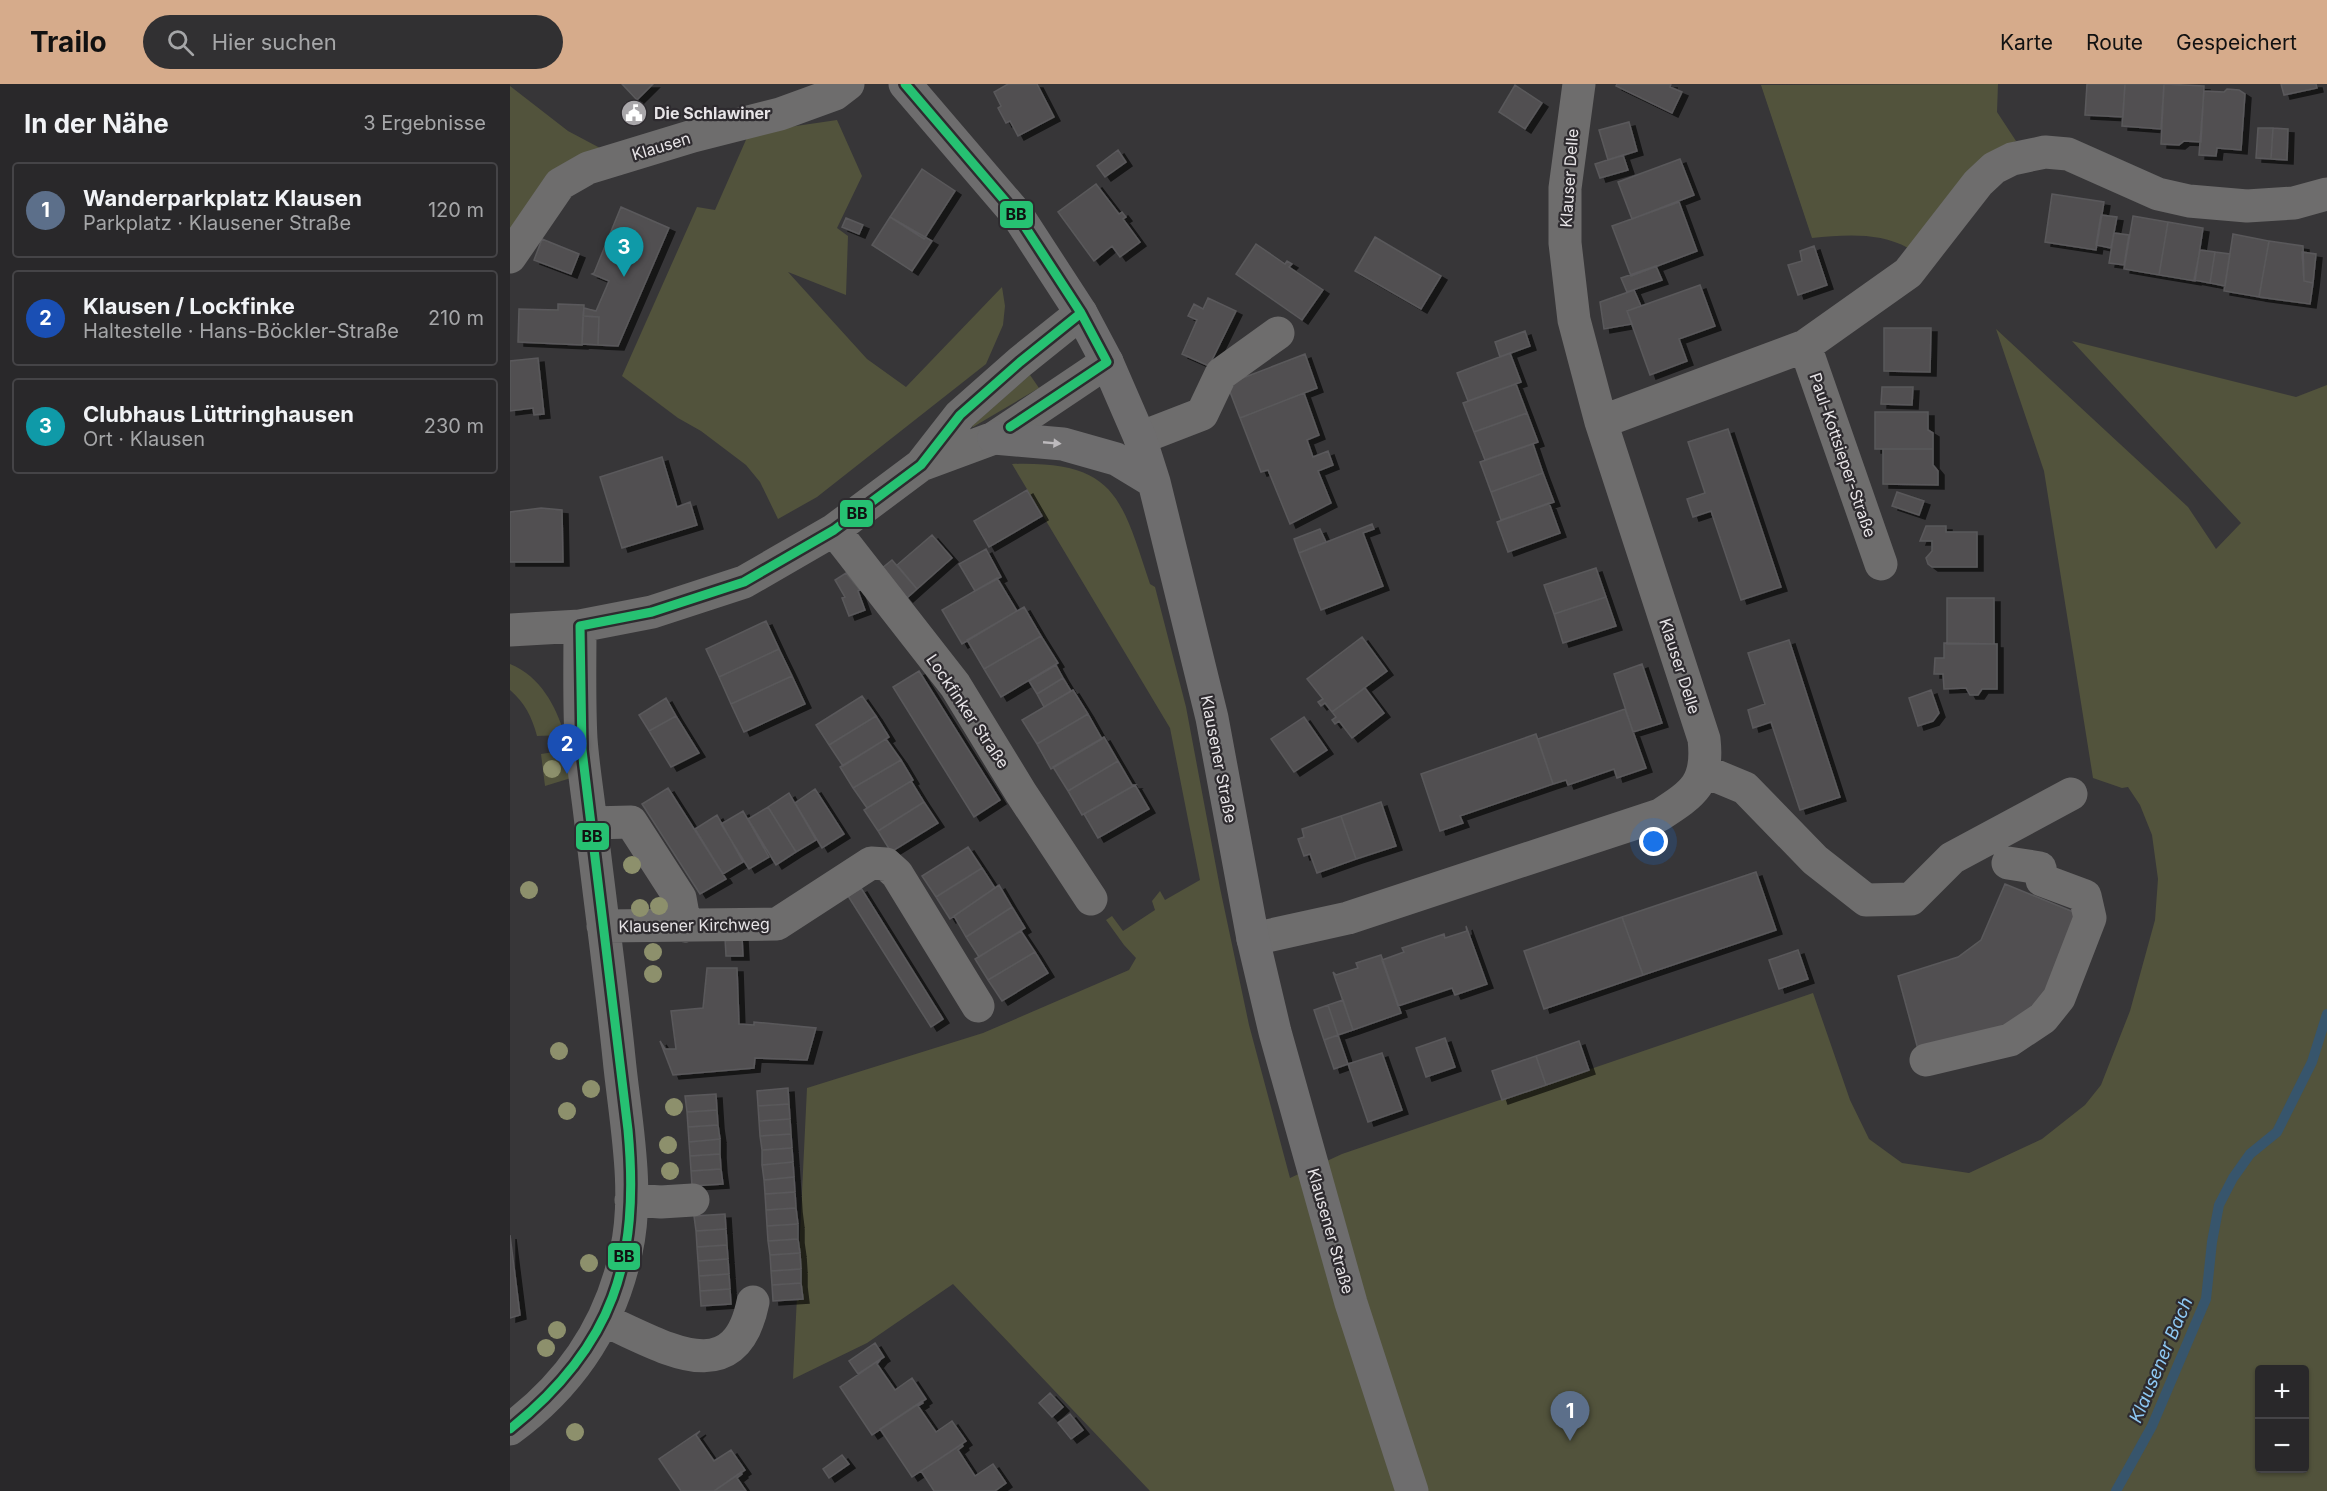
<!DOCTYPE html>
<html lang="de">
<meta charset="utf-8">
<style>
body{margin:0;font-family:Inter,sans-serif;background:#313032;color:#f1f3f6}
.controls{position:absolute;right:18px;bottom:18px;display:grid;overflow:hidden;border-radius:6px;box-shadow:0 2px 4px #0004}
.controls button{width:54px;height:54px;display:grid;place-items:center;padding:0;border:0;border-bottom:2px solid #454447;background:#29282a;color:#f1f3f6;font:30px sans-serif}
.you{position:absolute;left:1144px;top:758px;width:21px;height:21px;margin:-15px;border:4px solid #fff;border-radius:50%;background:#1a73e8;box-shadow:0 0 0 9px #1a73e833}
.badge{display:grid;place-items:center;width:39px;height:39px;border-radius:50%;background:#d6ab8b;color:#fff;font-size:20px;font-weight:700}
.pin{position:absolute;translate:-50% -50px;filter:drop-shadow(0 2px 3px #0008)}
.pin::after{content:'';position:absolute;top:32px;width:21px;height:18px;background:inherit;clip-path:polygon(0 0,100% 0,50% 100%)}
.list{margin:0;padding:0;list-style:none}
h2{display:flex;justify-content:space-between;align-items:center;height:78px;margin:0;padding:0 24px;font-size:26px}
h2 small{font-size:20px;font-weight:400;color:#a5a6a8}
.list li{display:grid;grid-template-columns:39px 1fr auto;gap:18px;align-items:center;box-sizing:border-box;height:96px;margin:0 12px 12px;padding:0 12px;border:2px solid #454447;border-radius:6px}
.list b{display:block;font-size:22px;white-space:nowrap}
.list p{margin:0;font-size:20px;white-space:nowrap;color:#a5a6a8}
.list em{font-size:20px;font-style:normal;color:#a5a6a8}
.icon{flex:none;width:33px;height:33px;fill:none;stroke:currentColor;stroke-width:2;stroke-linecap:round;stroke-linejoin:round}
.map{position:relative;flex:none;width:1817px;height:1407px;overflow:hidden}
header{display:flex;align-items:center;gap:36px;box-sizing:border-box;height:84px;padding:0 30px;background:#d6ab8b;color:#111}
header strong{font-size:28px}
nav{display:flex;gap:33px;margin-inline-start:auto;font-size:21px}
.search{width:420px;height:54px;background:#313032;display:flex;align-items:center;gap:15px;box-sizing:border-box;padding:0 21px;border-radius:33px;color:#a5a6a8;font-size:22px}
main{display:flex}
aside{flex:1;background:#29282a}
.map>svg:first-child{display:block}
.green{fill:#52533c;fill-rule:evenodd}
.lines{fill:none;stroke-linecap:round;stroke-linejoin:round}
.stream{stroke:#37556c;stroke-width:10}
.building{fill:#515051;stroke:#5a595b;stroke-width:1.5;filter:url(#shadow)}
.minor{stroke:#6e6d6d;stroke-width:33}
.major{stroke:#6e6d6e;stroke-width:33}
.bus-1-casing{stroke:#2e2b2f;stroke-width:14}
.bus-1{stroke:#26c172;stroke-width:9}
.tree{fill:#8d906c}
.oneway{fill:#bdbabd}
.labels{text-anchor:middle;stroke-width:4.5;stroke-linejoin:round;paint-order:stroke}
.poi-label{font-size:16px;font-weight:bold;fill:#e7e4e7;stroke:#2e2b2f;text-anchor:start}
.street-label{font-size:16px;fill:#e7e4e7;stroke:#2e2b2f}
.water-label{font-size:18px;font-style:italic;fill:#8ec8f3;stroke:#2e2b2f}
.line-badge{stroke:#2e2b2f;stroke-width:2}
.pale-badge-label{font-size:16px;text-anchor:middle;font-weight:bold;fill:#111}
</style>
<header>
<strong>Trailo</strong>
<div class="search"><svg class="icon" aria-label="search" viewBox="0 0 24 24"><circle cx="10" cy="10" r="6"/><path d="M15 15l6 6"/></svg>Hier suchen</div>
<nav><a>Karte</a><a>Route</a><a>Gespeichert</a></nav>
</header>
<main>
<aside>
<h2>In der Nähe<small>3 Ergebnisse</small></h2>
<ul class="list">
<li><span class="badge" style="background:#5c6f8a">1</span><div><b>Wanderparkplatz Klausen</b><p>Parkplatz · Klausener Straße</p></div><em>120 m</em></li>
<li><span class="badge" style="background:#1a4fb4">2</span><div><b>Klausen / Lockfinke</b><p>Haltestelle · Hans-Böckler-Straße</p></div><em>210 m</em></li>
<li><span class="badge" style="background:#0f9aa8">3</span><div><b>Clubhaus Lüttringhausen</b><p>Ort · Klausen</p></div><em>230 m</em></li>
</ul>
</aside>
<div class="map">
<svg width="1817" height="1407" viewBox="0 0 1817 1407">
<defs>
<filter id="shadow"><feDropShadow dx="6" dy="4" stdDeviation="0" flood-color="#0009"/></filter>
</defs>
<rect width="100%" height="100%" fill="#373638"/>
<path class="green" d="M1488,0L1487,28L1506,57L1489,64L1398,164C1369,148 1335,151 1302,154L1251,1Z
M0,2L58,47L90,64L0,145Z
M327,36L352,92L327,144L338,152L336,211L278,188L357,275L396,303L492,203L495,222L493,241L476,280L307,413L268,435L250,398L236,381L191,347L168,334L112,292L187,123L205,126L239,49Z
M1486,245L1678,423L1706,465L1731,439L1562,257L1786,313L1817,301V1407H640L443,1200L357,1259L283,1295L297,1004L473,949L619,886L626,874L614,861L596,836L602,832L613,847L645,826L642,817L650,807L655,816L690,796L660,644L502,380C606,377 611,413 640,500L645,503L676,623L710,804L739,941L780,1094L832,1070L1303,909L1340,1016L1359,1055L1392,1079L1459,1089L1532,1055L1575,1021L1591,1001L1620,927L1645,836L1648,795L1642,751L1630,721L1618,703L1612,704L1583,694L1534,387ZM1750,1286H1794V1384H1750Z
M520,291L529,304L463,343L462,342Z
M0,580C31,593 45,621 55,651L27,652C22,633 15,619 0,606Z
M58,666L61,694L35,702L31,670Z"/>
<g class="lines">
<path class="stream" d="M1606,1407L1642,1342L1696,1215L1702,1158L1709,1121L1723,1094L1740,1070L1767,1048L1802,978L1817,930"/>
</g>
<path class="building" d="M112,0H143L127,16Z
M498,0H527L544,33L508,52L500,37L496,39L488,24L491,22L484,8Z
M1107,0H1161L1160,3L1172,8L1162,29L1106,2Z
M1577,0H1615L1613,33L1575,31Z
M1615,0H1654L1651,45L1612,42Z
M1654,0L1694,2L1691,58L1674,57L1669,61L1651,60Z
M1771,0H1806L1807,4L1774,11Z
M1005,1L1032,19L1015,45L989,28Z
M1717,5L1729,6L1735,10L1731,66L1707,64L1706,72L1689,71L1694,7L1714,8Z
M1119,38L1127,67L1098,76L1089,46Z
M1748,44H1763L1761,75L1746,74Z
M1763,44L1778,45L1777,76L1761,75Z
M608,66L616,78L595,93L587,82Z
M1113,71L1118,86L1090,94L1085,80Z
M1170,75L1184,111L1122,135L1108,98Z
M412,85L445,107L414,155L380,133Z
M586,100L609,130L612,128L616,133L613,135L630,158L610,173L602,162L584,177L548,128Z
M1542,110L1594,118L1586,166L1535,158Z
M1169,118L1187,167L1121,192L1102,142Z
M111,123L159,144L108,262L88,261L89,233L73,232L74,224L86,227L99,197L82,190L84,189Z
M1591,131L1607,133L1601,164L1586,161Z
M1623,132L1658,138L1649,191L1614,185Z
M380,133L422,157L402,187L362,161Z
M336,134L353,141L349,150L332,143Z
M1658,138L1693,144L1685,197L1649,191Z
M1604,149L1619,151L1614,181L1599,179Z
M1723,150L1759,157L1749,213L1714,207Z
M865,153L931,192L911,225L845,187Z
M32,155L69,170L61,190L24,176Z
M1759,157L1793,162L1794,197L1803,199L1800,220L1749,213Z
M746,160L775,180L777,177L782,180L779,183L813,206L792,236L726,190Z
M1304,162L1317,201L1288,211L1278,181L1292,177L1290,167Z
M1690,166L1705,168L1700,199L1684,196Z
M1705,168L1720,170L1715,202L1700,199Z
M1792,168L1806,170L1803,199L1794,197Z
M1146,182L1152,196L1117,208L1111,194Z
M1190,201L1205,242L1169,255L1177,277L1140,291L1117,227Z
M1124,206L1131,222L1117,227L1122,240L1094,245L1090,218Z
M698,214L726,227L699,282L672,270L687,236L678,232L684,220L693,225Z
M48,220L74,221L72,261L8,258L9,225L48,226Z
M73,232L89,233L88,261L72,260Z
M1374,244H1421L1420,288L1374,287Z
M1015,247L1020,262L990,273L985,258Z
M1000,269L1011,298L958,317L947,289Z
M795,270L807,304L730,334L717,300Z
M28,274L34,330L24,331L23,324L0,327V277Z
M1006,300L1017,329L964,348L953,319Z
M1372,303H1403L1402,321L1371,320Z
M794,309L809,351L797,356L803,373L818,367L823,381L808,387L821,419L780,440L758,386L751,388L730,334Z
M1365,328H1418V346L1423,349V365H1365Z
M1017,329L1028,358L975,376L964,348Z
M1218,345L1271,503L1231,516L1201,427L1183,433L1177,415L1195,409L1178,358Z
M1023,360L1033,389L981,408L970,378Z
M1373,365H1423V381L1428,387V401L1373,400Z
M152,373L167,423L180,418L187,441L112,464L90,393Z
M1033,389L1044,418L991,436L981,408Z
M517,406L532,432L479,463L464,437Z
M1387,408L1414,417L1409,431L1382,422Z
M1039,419L1050,449L998,468L987,438Z
M31,424L52,426L53,478H0V428Z
M862,440L864,445L853,449L873,502L811,526L789,469Z
M1416,442H1436V448H1467V483H1422L1418,480L1416,474L1422,467V457H1410Z
M810,445L816,458L789,469L784,455Z
M422,451L442,474L407,505L387,481Z
M476,465L491,493L465,507L449,480Z
M382,476L407,505L397,514L372,484Z
M1086,484L1096,513L1044,530L1034,501Z
M336,489L350,506L348,507L355,526L339,532L332,514L335,513L325,496Z
M487,494L507,527L452,560L432,526Z
M1096,513L1106,542L1053,559L1044,530Z
M1437,514H1484V560H1437Z
M514,523L531,552L474,585L457,556Z
M256,537L269,565L209,593L196,565Z
M531,552L548,579L491,613L474,585Z
M852,553L877,587L822,628L815,619L811,622L808,618L813,615L797,595Z
M1279,556L1330,713L1290,726L1261,638L1243,644L1238,626L1255,620L1238,569Z
M1434,559L1487,560V605H1472L1468,611H1460L1456,604L1434,605L1433,590H1424L1425,574H1434Z
M269,565L282,592L221,620L209,593Z
M1132,580L1152,639L1123,648L1104,590Z
M546,581L553,594L527,610L519,597Z
M409,587L490,716L464,733L383,603Z
M282,592L295,620L234,648L221,620Z
M553,594L561,607L534,623L527,610Z
M855,604L874,629L842,654L829,637L825,640L822,636L826,633L822,628Z
M563,606L578,630L527,660L512,636Z
M1421,606L1429,629L1423,637L1408,642L1399,614Z
M352,612L366,632L319,661L306,641Z
M156,614L166,632L139,647L129,631Z
M1115,625L1136,684L1107,694L1104,685L1058,701L1056,696L1043,700L1028,655Z
M578,630L592,655L541,685L527,660Z
M166,632L189,669L161,683L139,647Z
M366,632L379,653L333,682L319,661Z
M794,633L817,666L784,688L761,655Z
M1026,650L1043,700L950,732L953,739L930,747L911,690Z
M594,653L608,677L558,707L543,683Z
M376,655L391,676L343,704L330,683Z
M391,676L403,696L357,724L343,704Z
M608,677L622,701H625L572,731L558,707Z
M401,697L414,718L368,747L354,726Z
M625,701L639,725L588,754L574,730Z
M158,704L216,795L190,810L132,720Z
M305,705L334,750L312,764L285,719Z
M279,709L306,756L286,768L258,723Z
M414,718L428,739L381,768L368,747Z
M871,718L886,762L846,775L831,732Z
M258,723L286,768L266,781L238,735Z
M233,727L259,773L239,785L211,740Z
M207,731L233,778L213,790L185,745Z
M831,732L846,775L807,789L800,770L794,772L788,755L794,753L792,745Z
M458,763L472,784L426,813L412,792Z
M472,784L485,804L440,835L426,813Z
M1246,788L1266,846L1133,891L1112,833Z
M1495,800L1571,831L1541,906L1491,950L1409,969L1388,892L1448,873L1471,856Z
M489,801L502,823L456,853L444,832Z
M351,804L433,935L421,943L338,812Z
M502,823L515,844L469,873L456,853Z
M1112,833L1133,891L1034,925L1014,867Z
M956,842L977,900L945,911L942,904L888,922L872,876L894,868L892,864L934,850L935,854L957,847Z
M511,847L525,868L478,896L465,875Z
M232,853L233,872H216L215,854Z
M1288,866L1298,895L1269,905L1259,876Z
M525,868L538,889L492,917L478,896Z
M871,871L891,929L843,946L823,888L826,891L848,884L846,879Z
M197,884H227L229,940L244,941V938L306,944L297,976L245,974L244,984L163,991L150,957L155,965H166L161,927L193,924Z
M833,916L843,946L828,951L818,921Z
M818,921L828,951L814,956L804,926Z
M828,951L838,980L824,985L814,956Z
M935,954L945,983L916,993L906,964Z
M1069,957L1079,986L1036,1001L1026,972Z
M872,969L892,1026L858,1038L838,980Z
M1026,972L1036,1001L992,1016L982,987Z
M278,1004L279,1020L248,1022L247,1007Z
M206,1010L207,1026L177,1028L175,1012Z
M279,1020L280,1035L249,1037L248,1022Z
M207,1026L208,1041L178,1043L177,1028Z
M280,1035L281,1050L250,1052L249,1037Z
M208,1041L210,1055L179,1058L178,1043Z
M281,1050L282,1064L252,1066L250,1052Z
M210,1055V1070L180,1072L179,1058Z
M282,1064L283,1078L252,1081V1066Z
M210,1070L211,1085L181,1087L180,1072Z
M283,1078L284,1093L254,1096L252,1081Z
M211,1085L213,1100L182,1102L181,1087Z
M284,1093L285,1108L255,1110L254,1096Z
M285,1108L286,1124L256,1126L255,1110Z
M286,1124L288,1140L257,1142L256,1126Z
M215,1130L216,1145L186,1147L184,1132Z
M288,1140V1155L258,1157L257,1142Z
M216,1145L217,1161L187,1163L186,1147Z
M0,1151L10,1231L0,1234Z
M288,1155L290,1169L260,1171L258,1157Z
M217,1161L218,1175L188,1177L187,1163Z
M290,1169L291,1185L261,1187L260,1171Z
M218,1175L219,1190L189,1192L188,1177Z
M291,1185V1199L262,1201L261,1187Z
M219,1190L220,1205L190,1207L189,1192Z
M291,1199L293,1215L263,1217L262,1201Z
M220,1205L221,1220L191,1222L190,1207Z
M365,1259L374,1273L348,1290L339,1277Z
M371,1275L367,1280L385,1306L402,1294L416,1315L362,1351L330,1303Z
M540,1309L553,1323L542,1333L529,1319Z
M412,1317L413,1319L408,1322L426,1348L442,1337L456,1357L402,1393L370,1345Z
M560,1330L573,1346L561,1355L548,1339Z
M190,1347L186,1351L204,1377L221,1366L235,1386L204,1407H171L149,1375Z
M452,1360L453,1362L448,1366L465,1392L483,1380L496,1399L485,1407H424L411,1387Z
M332,1371L339,1380L319,1394L313,1385Z
M231,1388L232,1390L227,1394L236,1407H204Z"/>
<g class="lines">
<path class="minor" d="M0,173L50,100L78,84L183,52L270,30L325,10L338,0
M1295,262L1371,480
M1091,338L1295,262L1398,189L1468,99L1484,84L1502,75L1535,68L1558,70L1648,110L1679,117L1737,122L1784,119L1817,110
M630,354L692,330L711,290L768,249
M411,381L484,354L597,278
M324,446L445,601L511,709L581,815
M0,546L70,542L142,528L234,498L324,446L411,381L450,331L510,278L571,229
M1194,687L1235,704L1305,776L1356,816L1401,815L1442,774L1561,710
M81,739L121,738L170,814L175,842
M93,842L267,840L361,779L376,780L387,790L468,922
M743,855L838,834L1150,731C1184,709 1199,699 1194,655L1091,338L1064,236L1055,159V104L1069,0
M1416,976L1500,956L1533,934L1549,914L1580,834L1575,812L1532,796L1530,784L1498,779
M121,1116L151,1118L183,1116
M93,1236C149,1259 224,1312 243,1218
M0,1345C61,1300 100,1242 116,1168C130,1107 115,1035 109,974C101,896 90,818 81,740C78,712 73,683 71,655C69,617 70,579 70,542"/>
<path class="major" d="M395,0L508,132L571,229L597,278L630,354L644,398L702,634L743,855L765,948L841,1219L902,1407
M484,354L553,360L606,375L644,398"/>
<g class="bus-1-casing">
<path id="bus-1" d="M395,0L508,132L571,229L596,276
M500,343L597,278
M70,542L142,528L234,498L324,446L411,381L450,331L510,278L571,229
M0,1345C104,1262 130,1176 118,1046L72,666L70,542"/>
</g>
<use href="#bus-1" class="bus-1"/>
</g>
<g class="tree">
<circle cx="42" cy="685" r="9"/>
<circle cx="122" cy="781" r="9"/>
<circle cx="19" cy="806" r="9"/>
<circle cx="149" cy="822" r="9"/>
<circle cx="130" cy="824" r="9"/>
<circle cx="143" cy="868" r="9"/>
<circle cx="143" cy="890" r="9"/>
<circle cx="49" cy="967" r="9"/>
<circle cx="81" cy="1005" r="9"/>
<circle cx="164" cy="1023" r="9"/>
<circle cx="57" cy="1027" r="9"/>
<circle cx="158" cy="1061" r="9"/>
<circle cx="160" cy="1087" r="9"/>
<circle cx="79" cy="1179" r="9"/>
<circle cx="47" cy="1246" r="9"/>
<circle cx="36" cy="1264" r="9"/>
<circle cx="65" cy="1348" r="9"/>
</g>
<defs><path id="oneway-solid" d="M-6-.8H1V-3.2L6.5 0L1 3.2V.8H-6Z" transform="scale(1.5)"/></defs>
<use class="oneway" href="#oneway-solid" transform="translate(542 359) rotate(5)"/>
<defs>
<g id="civic-disc" transform="scale(1.35)"><circle r="9.5" fill="#a9a7aa" stroke="#2e2b2f"/><path d="M-.6-6.5H3V-4.5H.6V-3L4-1V1h2V6H-6V1h2V-1L-.6-3ZM-1.2 2.5V6h2.4V2.5Z" fill="#fff"/></g>
</defs>
<g fill-rule="evenodd">
<use href="#civic-disc" x="124" y="29"/>
</g>
<g class="labels">
<g class="poi-label">
<text x="144" y="35">Die Schlawiner</text>
</g>
<g class="street-label">
<text transform="translate(151 62) rotate(-17)" y="6">Klausen</text>
<text transform="translate(1059 94) rotate(-86)" y="6">Klauser Delle</text>
<text transform="translate(1333 371) rotate(71)" y="6">Paul-Kottsieper-Straße</text>
<text transform="translate(1170 582) rotate(72)" y="6">Klauser Delle</text>
<text transform="translate(458 627) rotate(56)" y="6">Lockfinker Straße</text>
<text transform="translate(709 675) rotate(79)" y="6">Klausener Straße</text>
<text transform="translate(184 841) rotate(-1)" y="6">Klausener Kirchweg</text>
<text transform="translate(821 1147) rotate(74)" y="6">Klausener Straße</text>
</g>
<g class="water-label">
<text transform="translate(1651 1276) rotate(-67)" y="6">Klausener Bach</text>
</g>
</g>
<g class="line-badge">
<rect x="489" y="116" width="35" height="29" rx="6" fill="#26c172"/>
<rect x="329" y="415" width="35" height="29" rx="6" fill="#26c172"/>
<rect x="65" y="738" width="35" height="29" rx="6" fill="#26c172"/>
<rect x="97" y="1158" width="34" height="29" rx="6" fill="#26c172"/>
</g>
<g class="pale-badge-label">
<text x="506" y="136">BB</text>
<text x="347" y="435">BB</text>
<text x="82" y="758">BB</text>
<text x="114" y="1178">BB</text>
</g>
</svg>
<div class="controls">
<button>+</button>
<button>−</button>
</div>
<div class="you"></div>
<div class="pin badge" style="left:1060px;top:1357px;background:#5c6f8a">1</div>
<div class="pin badge" style="left:57px;top:690px;background:#1a4fb4">2</div>
<div class="pin badge" style="left:114px;top:193px;background:#0f9aa8">3</div>
</div>
</main>
